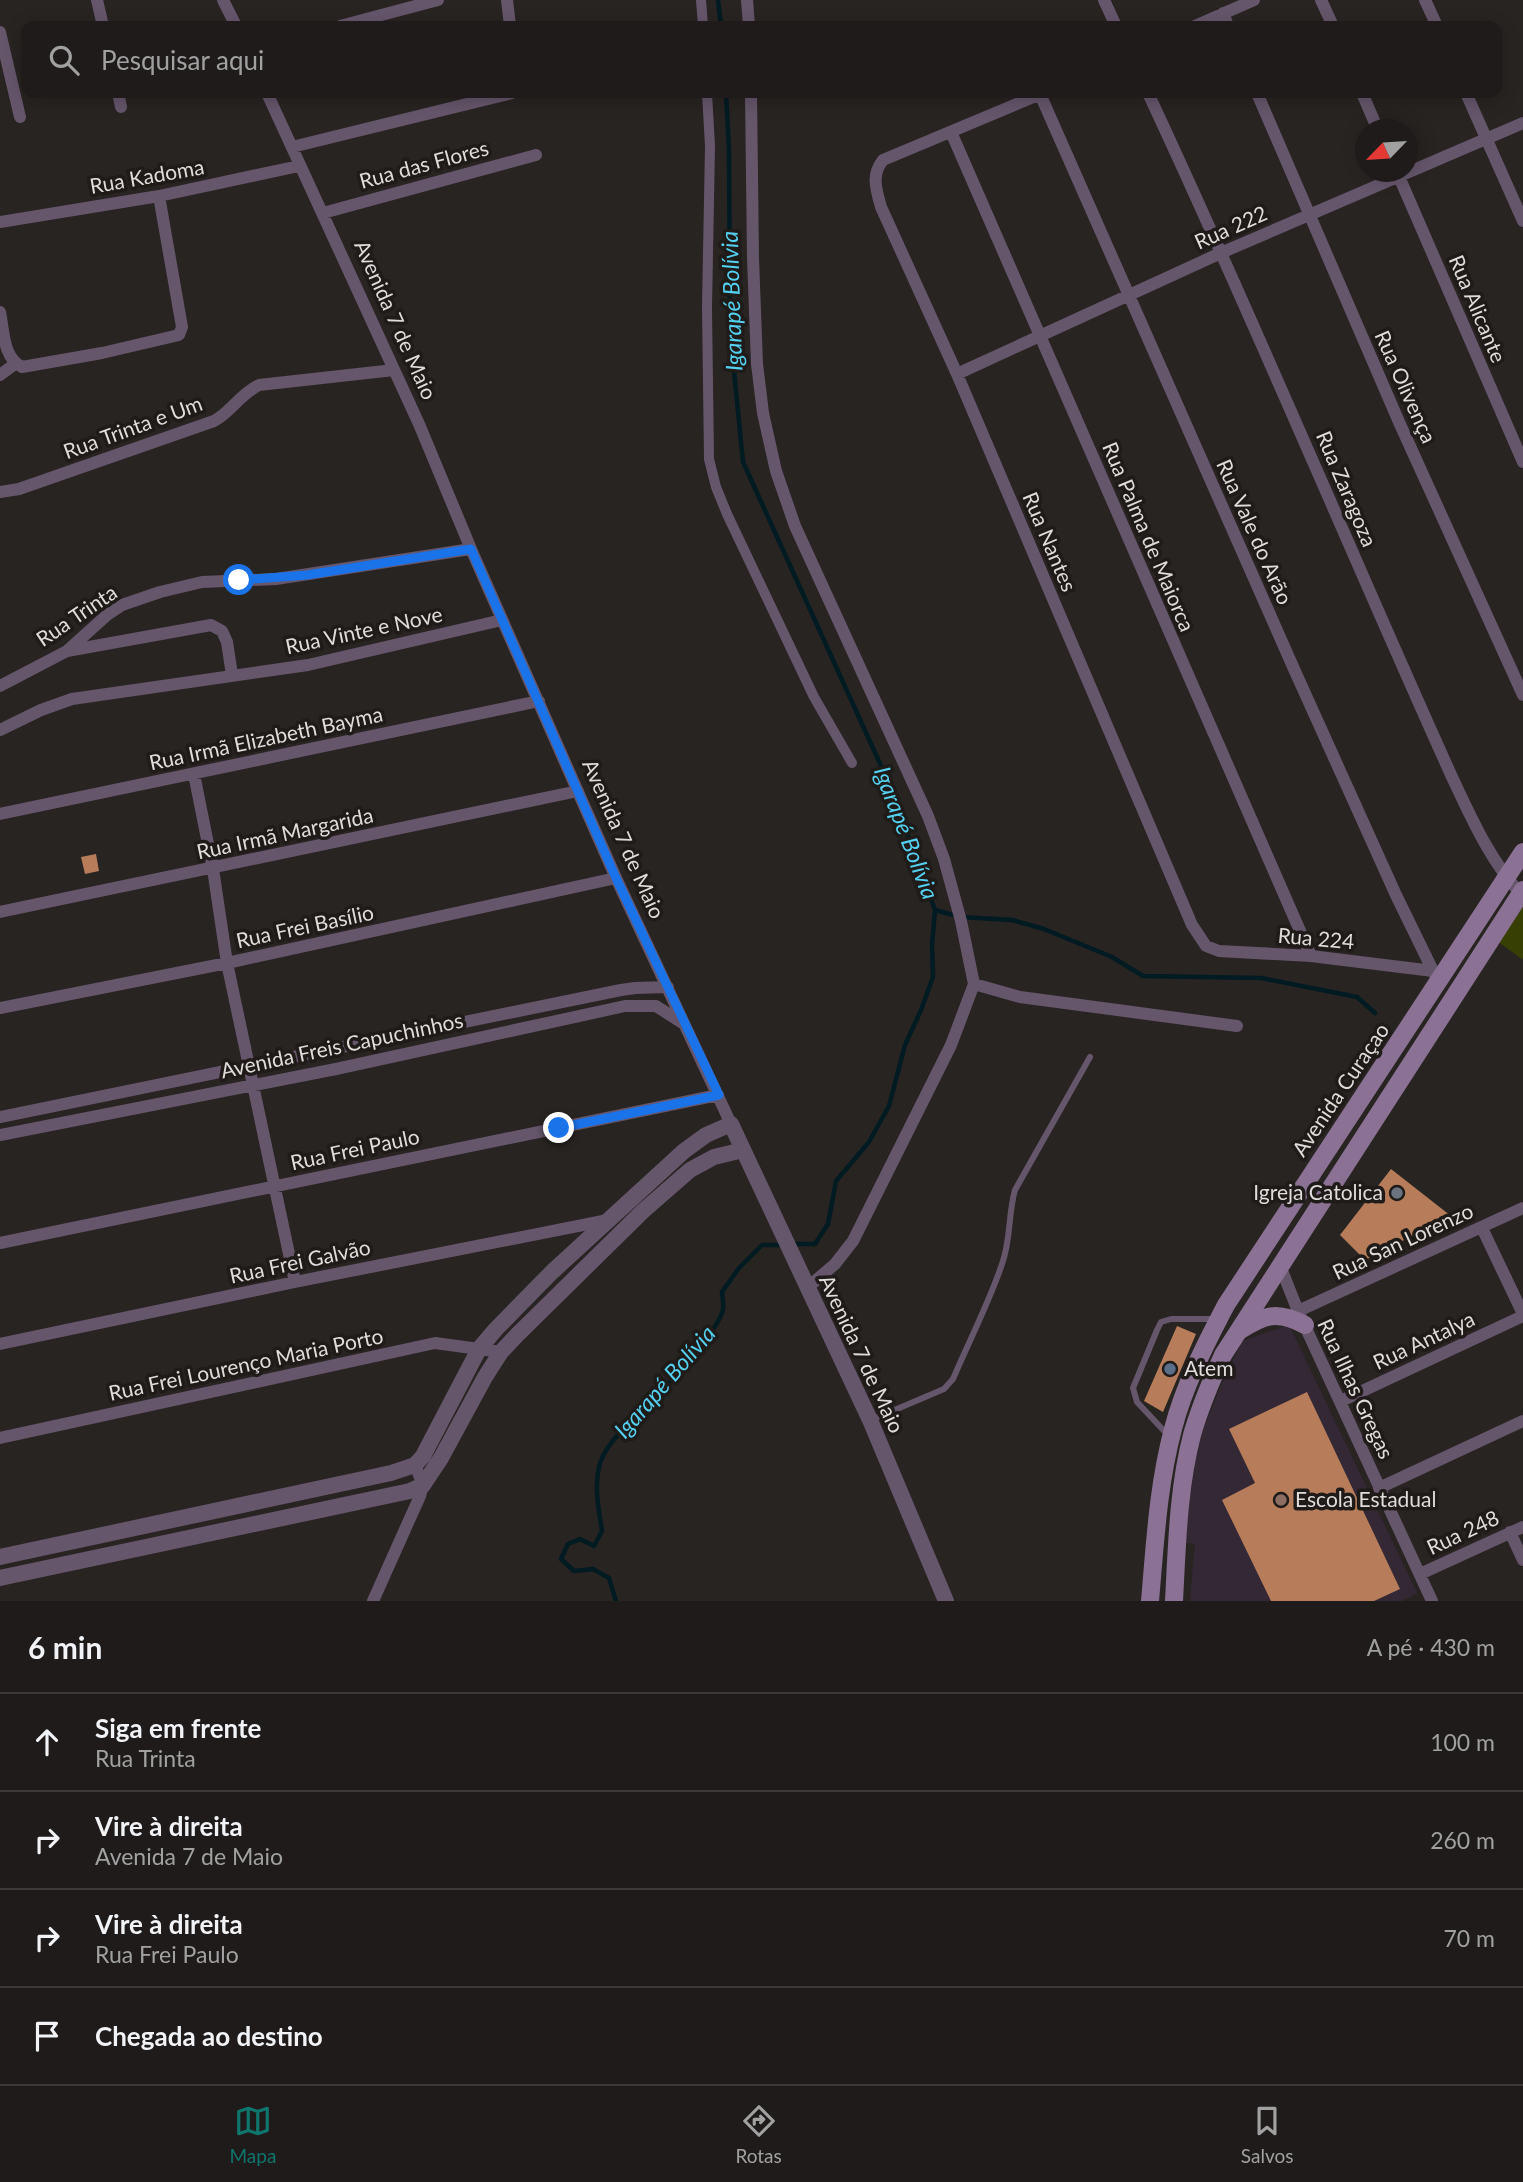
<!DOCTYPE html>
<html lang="pt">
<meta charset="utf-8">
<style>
body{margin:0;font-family:Lato,sans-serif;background:#262423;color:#f1f3f6}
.compass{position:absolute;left:1355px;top:119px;width:63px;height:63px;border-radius:50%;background:#1e1b1a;box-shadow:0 4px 18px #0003;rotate:245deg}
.stop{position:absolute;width:21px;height:21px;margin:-16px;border:5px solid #1a73e8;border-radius:50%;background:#fff}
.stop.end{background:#1a73e8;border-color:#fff;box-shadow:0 2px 7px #0008}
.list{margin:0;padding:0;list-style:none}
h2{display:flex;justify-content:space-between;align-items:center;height:91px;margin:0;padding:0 28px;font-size:30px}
h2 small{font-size:23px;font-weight:400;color:#a1a1a2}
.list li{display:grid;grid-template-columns:46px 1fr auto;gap:21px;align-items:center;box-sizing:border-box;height:98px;padding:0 28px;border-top:2px solid #3c3939}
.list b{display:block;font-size:26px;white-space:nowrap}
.list p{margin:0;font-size:23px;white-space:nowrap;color:#a1a1a2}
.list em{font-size:23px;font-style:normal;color:#a1a1a2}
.icon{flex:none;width:38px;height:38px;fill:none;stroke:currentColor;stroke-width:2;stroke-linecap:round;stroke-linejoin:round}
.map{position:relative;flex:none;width:1523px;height:1601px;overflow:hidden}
.search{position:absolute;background:#1e1b1a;box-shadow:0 4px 18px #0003;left:21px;right:21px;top:21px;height:77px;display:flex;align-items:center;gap:18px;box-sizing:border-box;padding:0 24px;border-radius:14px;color:#a1a1a2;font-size:26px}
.sheet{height:483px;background:#1e1b1a}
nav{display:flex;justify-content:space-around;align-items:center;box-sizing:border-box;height:98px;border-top:2px solid #3c3939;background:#1e1b1a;font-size:19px;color:#a1a1a2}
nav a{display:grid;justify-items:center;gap:4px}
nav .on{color:#0f766e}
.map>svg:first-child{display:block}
.education{fill:#342835}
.green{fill:#373f05}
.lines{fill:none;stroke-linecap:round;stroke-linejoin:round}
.stream{stroke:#011b22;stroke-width:4.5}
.building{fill:#b77d5a}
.service{stroke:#66566c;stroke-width:6}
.pedestrian{stroke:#66566c;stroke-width:10}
.minor{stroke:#66566c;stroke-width:12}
.tertiary{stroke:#66566c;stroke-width:16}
.secondary{stroke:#8b7193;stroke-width:18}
.route{stroke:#1a73e8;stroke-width:9}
.worship-dot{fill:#6b7280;stroke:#1f1b19;stroke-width:2.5}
.service-dot{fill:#5c6f8a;stroke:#1f1b19;stroke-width:2.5}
.education-dot{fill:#8d6e63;stroke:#1f1b19;stroke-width:2.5}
.labels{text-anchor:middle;stroke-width:7;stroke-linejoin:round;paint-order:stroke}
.street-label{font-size:21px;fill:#dfdcdb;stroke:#1f1b19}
.poi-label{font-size:21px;fill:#dfdcdb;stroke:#1f1b19;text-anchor:start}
.water-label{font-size:23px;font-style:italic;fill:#54d1f1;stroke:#1f1b19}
</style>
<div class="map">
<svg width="1523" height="1601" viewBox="0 0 1523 1601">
<rect width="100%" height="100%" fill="#282422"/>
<path class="education" d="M1289,1325L1417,1593L1401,1601H1190L1195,1544L1183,1542L1196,1458L1202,1432L1222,1383L1242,1341Z"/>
<path class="green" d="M1523,906V960L1497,941Z"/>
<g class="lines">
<path class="stream" d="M718,0L721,26
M726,93L729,149L730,331L743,462L887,779L935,910L932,945L933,977L921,1010L905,1045L889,1106L869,1142L836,1181L828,1224L815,1244H791
M935,910L961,917L1012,920L1044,929L1112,957L1143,976L1261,978L1357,997L1375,1013
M616,1601L609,1578L593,1569L574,1571L561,1559L568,1544L580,1539L594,1546L602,1531C599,1511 594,1488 599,1467C604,1445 625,1428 641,1412C663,1390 711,1341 722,1313C725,1307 722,1298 722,1292L739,1268L762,1245H782"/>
</g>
<path class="building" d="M96,854L99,871L85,874L81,857Z
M1391,1169L1451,1216L1365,1260L1340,1235Z
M1177,1326L1196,1334L1163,1412L1144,1401Z
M1307,1392L1400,1589L1374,1601H1271L1222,1500L1255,1483L1229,1429Z"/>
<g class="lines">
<path class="service" d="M871,1420L944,1389L953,1379C969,1341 989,1303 1002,1264C1011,1240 1008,1214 1015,1190L1090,1057
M1167,1434L1137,1402L1133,1388L1157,1330L1161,1322L1171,1319H1215"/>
<path class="pedestrian" d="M701,0L703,26
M707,93L710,146L707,308L709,459L716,487L727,514L814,697L852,763"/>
<path class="minor" d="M97,0L103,26
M223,0L236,26
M507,0L510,26
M747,0L749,26
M1104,0L1116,26
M1321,0L1333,26
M1425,0L1437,26
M1223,13L1228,26
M340,26L438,0
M1195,26L1254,0
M0,32L20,117
M118,93L121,107
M267,93L419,424L471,549L616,878L731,1124
M751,93L753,258L757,364L763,413L776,471L795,526L928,816L944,859L961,921L974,984L951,1045L853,1241L835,1264L807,1288
M1043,93L883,160C871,175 876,189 881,207L957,374L1192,925L1206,946L1219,951L1311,956L1433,971
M1148,93C1254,319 1349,549 1452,777C1471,817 1490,861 1521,894
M1257,93L1399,422L1523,695
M1362,93L1378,130
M1466,93L1523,221
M1040,94L1294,669L1396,895L1435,975
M951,132L1311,956
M292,147L512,93
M1397,172L1523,462
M323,213L536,155
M0,222L159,196L299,166
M0,312C4,331 3,358 22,367L102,353L179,335L182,327L159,196
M957,374L1223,252L1523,123
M0,375L15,364
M0,492L19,489L214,421C231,412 239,395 259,385L394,370
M67,651L211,625L222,631L227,642L232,675
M0,686L67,651L107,615L122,605L160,592L202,582L276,579L471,549
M0,730L41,710L72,699L308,665L502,620
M194,774L213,869L227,963L295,1282
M0,814L539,701
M0,912L578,791
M974,984L1020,997L1237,1026
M0,1008L227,963L616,878
M0,1117L621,990L635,988L668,987
M0,1135L336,1069L625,1006H656L684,1024
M1482,1228L1523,1314
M0,1243L718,1095
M1281,1268L1298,1311L1432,1601
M1298,1311L1523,1208
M0,1344L295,1282L608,1220
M1341,1401L1523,1316
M0,1438L435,1343L501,1352
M1379,1488L1523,1421
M1510,1532L1523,1560
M1420,1574L1523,1527
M373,1601L420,1496L423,1485L415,1465"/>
<path class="tertiary" d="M0,1557L391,1473L415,1465L423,1456L479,1349L496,1329L552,1272L684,1151L706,1135L731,1124L870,1420L946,1601
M0,1578L410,1491L423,1485L441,1458L485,1377L501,1352L517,1335L643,1211L690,1170L714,1157L743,1150"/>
<path class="secondary" d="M1239,1331C1264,1315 1277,1310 1305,1325
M1150,1601C1155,1544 1158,1485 1173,1429C1184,1386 1205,1345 1226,1305L1523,852
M1174,1601C1177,1546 1178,1489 1192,1435C1200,1407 1211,1381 1223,1355L1523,890"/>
</g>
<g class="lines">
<path class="route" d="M239,580L307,575L471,549L616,878L719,1095L559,1128"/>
</g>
<circle class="worship-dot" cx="1397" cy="1193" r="7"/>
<circle class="service-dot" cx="1170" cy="1369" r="7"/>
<circle class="education-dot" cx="1281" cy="1500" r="7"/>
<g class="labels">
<g class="street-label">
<text transform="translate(424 165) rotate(-15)" y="7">Rua das Flores</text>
<text transform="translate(147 177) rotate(-10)" y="7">Rua Kadoma</text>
<text transform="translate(1231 228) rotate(-24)" y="7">Rua 222</text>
<text transform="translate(1477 309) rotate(67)" y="7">Rua Alicante</text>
<text transform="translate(395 320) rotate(66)" y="7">Avenida 7 de Maio</text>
<text transform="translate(1405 387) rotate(66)" y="7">Rua Olivença</text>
<text transform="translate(133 428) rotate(-20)" y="7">Rua Trinta e Um</text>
<text transform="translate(1346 489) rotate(67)" y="7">Rua Zaragoza</text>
<text transform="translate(1254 532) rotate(66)" y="7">Rua Vale do Arão</text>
<text transform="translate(1148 537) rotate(67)" y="7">Rua Palma de Maiorca</text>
<text transform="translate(1049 542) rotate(67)" y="7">Rua Nantes</text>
<text transform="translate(77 616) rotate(-34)" y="7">Rua Trinta</text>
<text transform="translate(364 631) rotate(-12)" y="7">Rua Vinte e Nove</text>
<text transform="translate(266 739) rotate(-12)" y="7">Rua Irmã Elizabeth Bayma</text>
<text transform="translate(285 834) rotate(-12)" y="7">Rua Irmã Margarida</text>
<text transform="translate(623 839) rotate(66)" y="7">Avenida 7 de Maio</text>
<text transform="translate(305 927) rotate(-12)" y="7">Rua Frei Basílio</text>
<text transform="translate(1316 939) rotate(5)" y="7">Rua 224</text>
<text transform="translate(342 1046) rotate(-12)" y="7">Avenida Freis Capuchinhos</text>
<text transform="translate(1341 1090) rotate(-56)" y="7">Avenida Curaçao</text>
<text transform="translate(355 1150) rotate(-12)" y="7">Rua Frei Paulo</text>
<text transform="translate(1403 1242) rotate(-25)" y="7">Rua San Lorenzo</text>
<text transform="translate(300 1262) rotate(-12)" y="7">Rua Frei Galvão</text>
<text transform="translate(1424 1341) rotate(-25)" y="7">Rua Antalya</text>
<text transform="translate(861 1354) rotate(65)" y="7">Avenida 7 de Maio</text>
<text transform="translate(246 1365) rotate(-12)" y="7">Rua Frei Lourenço Maria Porto</text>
<text transform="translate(1355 1389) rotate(65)" y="7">Rua Ilhas Gregas</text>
<text transform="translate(1463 1533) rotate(-25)" y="7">Rua 248</text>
</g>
<g class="poi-label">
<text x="1383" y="1200" text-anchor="end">Igreja Catolica</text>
<text x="1184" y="1376">Atem</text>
<text x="1295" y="1507">Escola Estadual</text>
</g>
<g class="water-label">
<text transform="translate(732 301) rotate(-92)" y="8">Igarapé Bolívia</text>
<text transform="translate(906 833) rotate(69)" y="8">Igarapé Bolívia</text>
<text transform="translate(665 1382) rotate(-49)" y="8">Igarapé Bolívia</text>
</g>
</g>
</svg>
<svg class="compass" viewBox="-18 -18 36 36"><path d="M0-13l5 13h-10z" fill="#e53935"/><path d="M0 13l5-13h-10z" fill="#a1a1a2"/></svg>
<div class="stop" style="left:239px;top:580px"></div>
<div class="stop end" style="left:559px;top:1128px"></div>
<div class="search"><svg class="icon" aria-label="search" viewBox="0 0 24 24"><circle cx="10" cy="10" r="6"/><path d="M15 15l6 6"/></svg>Pesquisar aqui</div>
</div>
<section class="sheet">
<h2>6 min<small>A pé · 430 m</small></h2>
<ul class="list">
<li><svg class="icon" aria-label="ahead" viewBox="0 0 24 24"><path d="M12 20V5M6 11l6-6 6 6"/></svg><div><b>Siga em frente</b><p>Rua Trinta</p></div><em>100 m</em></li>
<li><svg class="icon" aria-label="right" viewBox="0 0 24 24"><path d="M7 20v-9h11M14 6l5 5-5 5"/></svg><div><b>Vire à direita</b><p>Avenida 7 de Maio</p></div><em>260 m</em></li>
<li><svg class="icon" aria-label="right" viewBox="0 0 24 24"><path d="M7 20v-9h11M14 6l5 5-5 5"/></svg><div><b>Vire à direita</b><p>Rua Frei Paulo</p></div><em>70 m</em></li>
<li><svg class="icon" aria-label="arrive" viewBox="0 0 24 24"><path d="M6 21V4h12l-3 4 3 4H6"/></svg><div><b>Chegada ao destino</b></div></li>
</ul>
</section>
<nav>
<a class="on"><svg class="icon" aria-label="map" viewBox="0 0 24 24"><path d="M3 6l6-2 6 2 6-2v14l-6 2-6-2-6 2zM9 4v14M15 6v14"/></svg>Mapa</a>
<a><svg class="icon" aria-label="directions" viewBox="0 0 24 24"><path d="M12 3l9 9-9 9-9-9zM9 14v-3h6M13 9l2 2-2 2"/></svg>Rotas</a>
<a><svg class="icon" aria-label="saved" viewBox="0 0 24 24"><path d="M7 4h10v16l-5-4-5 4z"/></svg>Salvos</a>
</nav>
